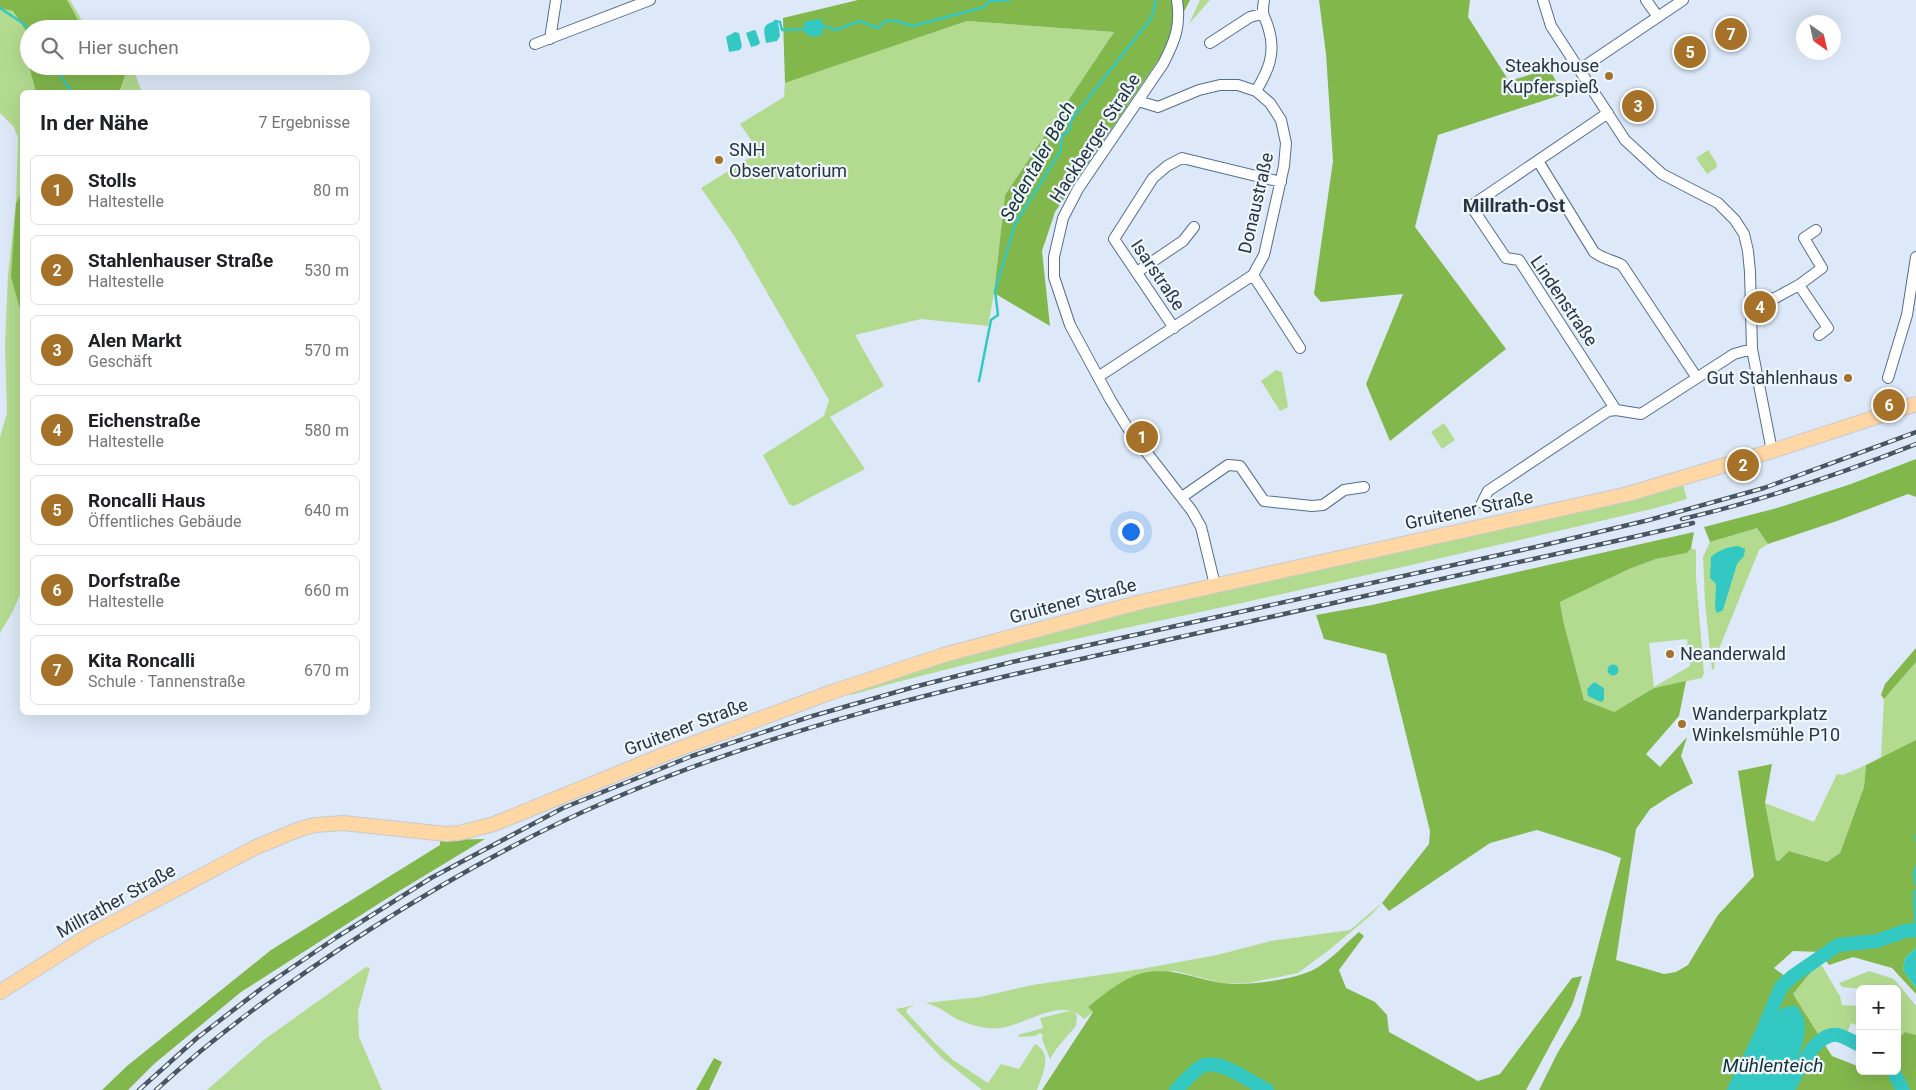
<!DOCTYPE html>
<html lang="de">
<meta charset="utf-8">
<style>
body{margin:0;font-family:Roboto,sans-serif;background:#f2f2f2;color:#202124}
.controls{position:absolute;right:15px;bottom:15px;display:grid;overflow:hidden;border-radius:8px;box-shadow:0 5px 20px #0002}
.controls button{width:45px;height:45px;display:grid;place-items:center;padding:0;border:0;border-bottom:1px solid #e0e0e0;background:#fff;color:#202124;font:25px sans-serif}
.compass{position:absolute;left:1796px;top:15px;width:45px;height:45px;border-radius:50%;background:#fff;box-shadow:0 5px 20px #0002;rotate:146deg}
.you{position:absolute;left:1130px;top:531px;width:18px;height:18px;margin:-12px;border:4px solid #fff;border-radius:50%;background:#1a73e8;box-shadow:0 0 0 8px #1a73e833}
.badge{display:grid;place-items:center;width:32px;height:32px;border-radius:50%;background:#a6722a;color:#fff;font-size:16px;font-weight:700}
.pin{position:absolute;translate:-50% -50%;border:2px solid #fff;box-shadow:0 1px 5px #0006}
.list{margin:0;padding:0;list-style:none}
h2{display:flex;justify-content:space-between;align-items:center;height:65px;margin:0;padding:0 20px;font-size:21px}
h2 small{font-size:16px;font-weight:400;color:#757577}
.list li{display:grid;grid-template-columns:32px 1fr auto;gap:15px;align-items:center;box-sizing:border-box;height:70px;margin:0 10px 10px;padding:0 10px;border:1px solid #e0e0e0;border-radius:8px}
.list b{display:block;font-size:19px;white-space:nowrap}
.list p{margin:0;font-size:16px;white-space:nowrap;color:#757577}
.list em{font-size:16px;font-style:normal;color:#757577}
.icon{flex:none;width:28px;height:28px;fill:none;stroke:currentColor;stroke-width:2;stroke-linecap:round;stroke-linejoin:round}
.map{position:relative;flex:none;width:1916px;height:1090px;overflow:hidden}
.search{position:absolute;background:#fff;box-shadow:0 5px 20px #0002;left:20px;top:20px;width:350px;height:55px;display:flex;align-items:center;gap:12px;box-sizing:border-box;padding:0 18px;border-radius:28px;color:#757577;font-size:19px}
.panel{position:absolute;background:#fff;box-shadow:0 5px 20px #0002;left:20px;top:90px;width:350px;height:625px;border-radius:8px}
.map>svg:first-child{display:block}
.green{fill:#b3db90;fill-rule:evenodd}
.forest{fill:#82b74c}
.water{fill:#34c8c2}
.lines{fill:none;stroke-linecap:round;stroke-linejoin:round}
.stream{stroke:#34c8c2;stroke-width:2.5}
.river{stroke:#34c8c2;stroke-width:14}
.minor-casing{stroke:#536f8e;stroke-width:12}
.major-casing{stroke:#c7cace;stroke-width:16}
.minor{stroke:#fff;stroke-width:10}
.major{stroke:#ffd7a5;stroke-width:14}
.rail-casing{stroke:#485563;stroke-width:4.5}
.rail{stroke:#eff6fd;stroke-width:2.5;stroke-dasharray:8;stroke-linecap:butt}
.poi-dot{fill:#a6722a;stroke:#eff6fd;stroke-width:2}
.labels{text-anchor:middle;stroke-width:4.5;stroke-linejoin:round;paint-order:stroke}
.poi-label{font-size:18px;fill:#283543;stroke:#eff6fd;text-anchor:start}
.street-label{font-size:18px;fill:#283543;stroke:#eff6fd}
.water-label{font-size:19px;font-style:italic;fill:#143231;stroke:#eff6fd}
.neighbourhood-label{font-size:19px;font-weight:bold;fill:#283543;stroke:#eff6fd}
</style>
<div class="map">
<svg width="1916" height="1090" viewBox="0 0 1916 1090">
<rect width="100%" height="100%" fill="#dde9f8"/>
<path class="green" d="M0,0H70L87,29H29V66H126L134,71L141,90V92H22V590L13,611L0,633V437L7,413L5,345L8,276L16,202L18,138L14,127L0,113Z
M1200,0H1210L1189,24Z
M967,21L1114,32L1005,195L994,293L988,326L921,319L855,335L884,386L830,417L865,469L794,506L789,504L763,455L824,416L829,400L735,237L701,188L759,152L740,124L784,97L785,83Z
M1708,150L1716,162L1717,167L1707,174L1696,158Z
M1276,370L1282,372L1288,407L1280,411L1261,381Z
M1444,423L1455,440L1442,449L1431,432Z
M1683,485L1687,499L1656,508C1521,540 1386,571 1251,601C1117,630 983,657 851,695L848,691L1091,618Z
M1757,528L1768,544L1759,550L1715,659L1714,669L1712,670L1705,602L1703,557L1710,542Z
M1691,548L1696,550V577L1704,673L1702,678L1654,688L1614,712L1584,700L1563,620L1560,602L1629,569L1656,559L1687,553ZM1687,639L1690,666L1654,687L1649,643Z
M1916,662V740L1881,758L1884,699Z
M1866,765L1864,787L1840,853L1827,862L1790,851L1779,861L1776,860L1765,803L1814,822L1837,774L1843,775Z
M1382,903L1371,915L1329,950L1298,973L1249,983H1222L1175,971L1115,987L1088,1007L1093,1012L1084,1019C1062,996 1028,1024 1001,1028C986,1030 966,1024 953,1017C944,1011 936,1005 925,1003L980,997L1032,985L1141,969L1217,955L1271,941L1350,930Z
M1816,966H1822L1840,996L1842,1005L1860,1006V1030L1857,1029L1859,1026L1851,1023L1846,1035L1830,1033L1820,1037L1793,994Z
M366,967L370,968L358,1011L359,1037L382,1090H207L265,1039Z
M1869,971L1894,979L1916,1006V1035L1905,1032L1897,1040V989H1860L1842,987L1839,983Z
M916,1005L908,1008L906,1012L935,1043L953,1060L988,1083L1001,1064L1019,1069L1035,1044C1054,1054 1042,1075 1037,1090H982L942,1058L896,1009Z
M1069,1011L1074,1012L1077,1016L1076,1026L1057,1048L1050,1059L1042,1039L1043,1035L1040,1033L1035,1036L1019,1037L1018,1035L1043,1028L1040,1018Z"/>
<path class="forest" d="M0,0H67L83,29H29V35L13,11L0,8Z
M858,0H1190L1161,56L1055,212L1042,251L1050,326L994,293L1005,195L1114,32L967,21L785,83L783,18Z
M1319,0H1470L1468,17L1509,81L1549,69L1564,94L1438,135L1415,227L1506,349L1390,441L1366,384L1403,294L1321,302L1314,294L1333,161L1326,54Z
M31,66H115L125,75L119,92H36L30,69Z
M22,190V316L11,277L16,204Z
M1916,459V497L1908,494L1837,521L1768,544L1757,528L1710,542L1704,527L1777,508L1851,484Z
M1694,532L1691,548L1687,553L1656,559L1629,569L1560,602L1563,620L1584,700L1614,712L1654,688L1686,681L1679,716L1646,754L1660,767L1687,737L1681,756L1693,783L1670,796L1650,809L1636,829L1616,960L1664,974L1676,972L1688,965L1718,915L1754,876L1738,771L1772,764L1765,803L1776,860L1779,861L1789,851L1827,862L1840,853L1864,787L1866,765L1916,740V948L1905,958L1903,970L1916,988V994L1892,968L1853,957L1829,965L1820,952L1793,951L1774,968L1789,979L1811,960L1816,966L1793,994L1832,1056L1860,1067V1071H1897V1040L1905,1032L1916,1035V1090H1781L1791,1072L1754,1061L1738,1090H1539L1558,1052L1580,1016L1621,858L1606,852L1537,830L1490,843L1389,911L1382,903L1429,844L1430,831L1386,654L1324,639L1316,615L1372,605Z
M1916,648V662L1884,699L1881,695L1885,684Z
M485,839L386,899L241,992L154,1064L128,1090H102L127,1066L271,950L440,845V840Z
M1359,932L1364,936L1339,970L1346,988L1375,1002L1387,1015L1389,1032L1478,1081L1500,1074L1572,978L1582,976L1572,1005L1526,1090H1042L1093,1012L1088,1007C1104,994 1123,978 1143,973C1171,967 1195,979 1222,983C1245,986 1295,980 1315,969C1331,960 1345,944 1359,932Z
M714,1058L722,1062L709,1090H696Z"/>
<path class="water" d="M818,19L822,20L823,29L822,35L812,37L804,32V22Z
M775,21L778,22L780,36L777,41L766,43C764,30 761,25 775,21Z
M754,30L756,31L760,43L758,45L751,47L746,33Z
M735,32L739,33L742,46L740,50L729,52L726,37Z
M1738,546L1745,549L1744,556L1737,564L1723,610L1717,613L1715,608L1716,584L1710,578L1711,557C1719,550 1727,547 1738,546Z
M1607.5 670a5.5 5.5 0 1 1 11 0a5.5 5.5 0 1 1-11 0Z
M1594,682L1604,688V700L1601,702L1588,696L1587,689Z
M1916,948V988L1903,970L1905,958Z
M1794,1005C1820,1023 1793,1069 1781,1090H1738L1754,1061L1775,1014L1783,1008Z"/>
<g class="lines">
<path class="stream" d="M0,8L24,24L29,30
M775,21L780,22L782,30L805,29
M820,25L836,30L859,21L878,28L885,21H896L913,26L984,7L989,1L1010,0
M54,66L72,92
M979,381L991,320L998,315L995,291L1015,224L1061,150V138L1069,130L1072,119L1152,17L1156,0
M1916,835V841
M1916,867L1914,874L1916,884
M1916,890L1914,893L1916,926"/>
<path class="river" d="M1893,1071L1903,1090
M1176,1090C1183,1083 1191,1074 1199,1068C1216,1055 1250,1082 1267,1090
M1734,1090L1761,1035L1781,987L1793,976L1838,945L1877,941L1905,931L1916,930
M1787,1090C1798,1073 1815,1031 1838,1035C1846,1037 1853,1042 1860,1045"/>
<g class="minor-casing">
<path id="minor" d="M1177,0C1181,26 1175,41 1163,64L1078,189L1063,218L1054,257V277L1070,325L1110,399L1127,427L1192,511L1201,527L1215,585
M1543,0L1551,26L1625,140L1662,174L1718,203L1735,220L1744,234L1748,251L1750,272L1752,349L1772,451
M1646,0L1658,17
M550,39L556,0
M1210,43L1250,17L1262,14
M535,44L650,0
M1579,70L1683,0
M1256,91C1268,71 1276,54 1269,30C1265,14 1261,19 1264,0
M1608,113L1471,206L1506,258L1519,260L1616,410
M1538,161L1594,252C1603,259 1612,260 1622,265L1697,378
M1137,272L1183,241L1194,227
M1253,275L1300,348
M1799,285L1828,328L1819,335
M1751,302L1775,298L1799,285L1822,268L1804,238L1816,230
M1174,328L1114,239L1153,178L1167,166L1182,158L1281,182
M1098,377L1253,275L1264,255L1284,166L1286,143L1281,120L1270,103L1256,91L1238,85H1220L1199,90L1158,107L1138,101
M1888,378L1907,315L1916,257
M1182,497L1228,465L1240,466L1264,501L1312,506L1323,505L1344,490L1364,487
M1482,503L1488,491L1608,411L1616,410L1641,414L1734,354L1752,349"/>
</g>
<g class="major-casing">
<path id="major" d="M0,992L88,936L254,848L300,829L315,825L343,823L446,834L459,833L494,824L668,753L832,692L944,655L1137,603L1628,494L1772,451L1916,404"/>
</g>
<use href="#minor" class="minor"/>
<use href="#major" class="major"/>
<g class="rail-casing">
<path id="rail" d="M1682,519C1761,501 1840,474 1916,444
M139,1090L197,1038L262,988L337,937L431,878L563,808L692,756L809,717L914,687L1012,662L1540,546L1649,520L1764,488L1916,432
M156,1090C222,1029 294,978 369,930C444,882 522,838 603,803C772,729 952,687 1131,648C1245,622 1359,597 1473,572C1546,556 1620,541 1693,523"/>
</g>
<use href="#rail" class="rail"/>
</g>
<g class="poi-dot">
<circle cx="1609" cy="76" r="5"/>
<circle cx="719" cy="160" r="5"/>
<circle cx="1848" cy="378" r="5"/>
<circle cx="1670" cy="654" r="5"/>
<circle cx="1682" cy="724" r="5"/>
</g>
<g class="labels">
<g class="poi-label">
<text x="1599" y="72" text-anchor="end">Steakhouse<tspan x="1599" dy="21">Kupferspieß</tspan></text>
<text x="729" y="156">SNH<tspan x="729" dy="21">Observatorium</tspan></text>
<text x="1838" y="384" text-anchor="end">Gut Stahlenhaus</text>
<text x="1680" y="660">Neanderwald</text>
<text x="1692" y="720">Wanderparkplatz<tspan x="1692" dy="21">Winkelsmühle P10</tspan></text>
</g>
<g class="street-label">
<text transform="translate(1095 138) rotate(-57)" y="6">Hackberger Straße</text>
<text transform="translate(1256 203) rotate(-77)" y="6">Donaustraße</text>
<text transform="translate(1158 275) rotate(56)" y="6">Isarstraße</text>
<text transform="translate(1564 301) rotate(56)" y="6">Lindenstraße</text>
<text transform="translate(1469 510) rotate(-12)" y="6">Gruitener Straße</text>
<text transform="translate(1073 601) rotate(-15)" y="6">Gruitener Straße</text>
<text transform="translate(686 727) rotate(-21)" y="6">Gruitener Straße</text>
<text transform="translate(116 901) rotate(-29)" y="6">Millrather Straße</text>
</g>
<g class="water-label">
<text transform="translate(1037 161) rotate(-61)" y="7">Sedentaler Bach</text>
<text x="1773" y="1072">Mühlenteich</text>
</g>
<g class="neighbourhood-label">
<text x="1514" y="212">Millrath-Ost</text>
</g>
</g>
</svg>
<div class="controls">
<button>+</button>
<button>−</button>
</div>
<svg class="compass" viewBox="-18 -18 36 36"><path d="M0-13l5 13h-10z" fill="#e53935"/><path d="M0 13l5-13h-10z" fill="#757577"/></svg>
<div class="you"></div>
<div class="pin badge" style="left:1142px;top:437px">1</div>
<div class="pin badge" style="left:1743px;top:465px">2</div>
<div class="pin badge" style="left:1638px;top:106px">3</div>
<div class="pin badge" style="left:1760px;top:307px">4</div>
<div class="pin badge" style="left:1690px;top:52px">5</div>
<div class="pin badge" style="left:1889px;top:405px">6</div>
<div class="pin badge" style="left:1731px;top:34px">7</div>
<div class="search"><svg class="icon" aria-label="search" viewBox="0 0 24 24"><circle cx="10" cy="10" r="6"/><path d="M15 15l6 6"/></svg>Hier suchen</div>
<section class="panel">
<h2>In der Nähe<small>7 Ergebnisse</small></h2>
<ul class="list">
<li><span class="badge">1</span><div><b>Stolls</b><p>Haltestelle</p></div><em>80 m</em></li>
<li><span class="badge">2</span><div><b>Stahlenhauser Straße</b><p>Haltestelle</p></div><em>530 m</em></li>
<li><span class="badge">3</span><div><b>Alen Markt</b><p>Geschäft</p></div><em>570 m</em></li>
<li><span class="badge">4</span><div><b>Eichenstraße</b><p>Haltestelle</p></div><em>580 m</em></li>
<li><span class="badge">5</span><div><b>Roncalli Haus</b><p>Öffentliches Gebäude</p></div><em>640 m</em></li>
<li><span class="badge">6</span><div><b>Dorfstraße</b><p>Haltestelle</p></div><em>660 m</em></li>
<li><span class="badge">7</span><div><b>Kita Roncalli</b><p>Schule · Tannenstraße</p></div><em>670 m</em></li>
</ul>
</section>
</div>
